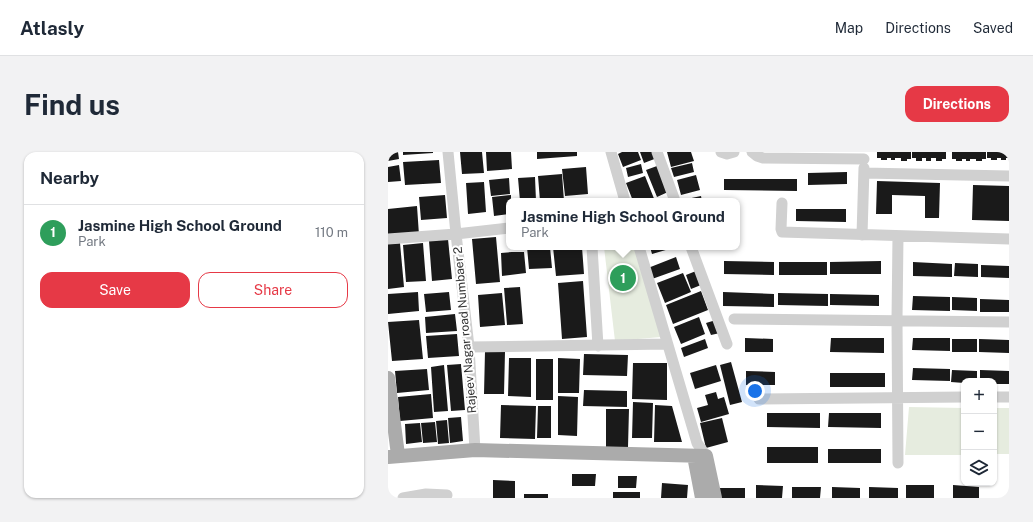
<!DOCTYPE html>
<meta charset="utf-8">
<style>
body{margin:0;font-family:"Public Sans",sans-serif;background:#f2f2f3;color:#1f2937}
.controls{position:absolute;right:12px;bottom:12px;display:grid;overflow:hidden;border-radius:8px;box-shadow:0 1px 3px #0004}
.controls button{width:36px;height:36px;display:grid;place-items:center;padding:0;border:0;border-bottom:1px solid #e0e1e3;background:#fff;color:#1f2937;font:20px sans-serif}
.you{position:absolute;left:367px;top:239px;width:14px;height:14px;margin:-10px;border:3px solid #fff;border-radius:50%;background:#1a73e8;box-shadow:0 0 0 6px #1a73e833}
.badge{display:grid;place-items:center;width:26px;height:26px;border-radius:50%;background:#e63946;color:#fff;font-size:13px;font-weight:700}
.pin{position:absolute;translate:-50% -50%;border:2px solid #fff;box-shadow:0 1px 4px #0006}
.popup{position:absolute;left:118px;top:46px;width:234px;height:52px;box-sizing:border-box;display:grid;place-content:center;border-radius:8px;background:#fff;filter:drop-shadow(0 1px 3px #0005);font-size:13px;white-space:nowrap;color:#747a83}
.popup b{font-size:15px;color:#1f2937}
.popup::after{content:'';position:absolute;left:50%;top:100%;margin-left:-8px;border:8px solid transparent;border-top-color:#fff}
.list{margin:0;padding:0;list-style:none}
h2{display:flex;justify-content:space-between;align-items:center;height:52px;margin:0;padding:0 16px;font-size:17px}
h2 small{font-size:13px;font-weight:400;color:#747a83}
.list li{display:grid;grid-template-columns:26px 1fr auto;gap:12px;align-items:center;box-sizing:border-box;height:56px;padding:0 16px;border-top:1px solid #e0e1e3}
.list b{display:block;font-size:15px;white-space:nowrap}
.list p{margin:0;font-size:13px;white-space:nowrap;color:#747a83}
.list em{font-size:13px;font-style:normal;color:#747a83}
.actions{display:flex;gap:8px;padding:12px 16px}
.actions a{flex:1;padding:9px 0;border:1px solid #e63946;border-radius:12px;text-align:center;font-size:14px;color:#e63946}
.actions .main{background:#e63946;color:#fff}
.icon{flex:none;width:22px;height:22px;fill:none;stroke:currentColor;stroke-width:2;stroke-linecap:round;stroke-linejoin:round}
.map{position:relative;flex:none;width:621px;height:346px;overflow:hidden;border-radius:12px}
header{display:flex;align-items:center;gap:24px;box-sizing:border-box;height:56px;padding:0 20px;background:#fff;border-bottom:1px solid #e0e1e3}
header strong{font-size:19px}
nav{display:flex;gap:22px;margin-inline-start:auto;font-size:14px}
.intro{display:flex;align-items:center;justify-content:space-between;box-sizing:border-box;height:96px;padding:0 24px}
h1{margin:0;font-size:28px}
.button{padding:10px 18px;border-radius:12px;background:#e63946;color:#fff;font-size:14px;font-weight:700}
main{display:flex;gap:24px;padding:0 24px}
aside{flex:1;background:#fff;border-radius:12px;box-shadow:0 1px 3px #0004}
.map>svg:first-child{display:block}
.park{fill:#e6ecdf}
.building{fill:#1a1a1a}
.lines{fill:none;stroke-linecap:round;stroke-linejoin:round}
.minor{stroke:#d0d0d0;stroke-width:11}
.major{stroke:#ababab;stroke-width:14}
.labels{text-anchor:middle;stroke-width:4;stroke-linejoin:round;paint-order:stroke}
.street-label{font-size:12px;fill:#333;stroke:#fff}
</style>
<header>
<strong>Atlasly</strong>
<nav><a>Map</a><a>Directions</a><a>Saved</a></nav>
</header>
<div class="intro"><h1>Find us</h1><a class="button">Directions</a></div>
<main>
<aside>
<h2>Nearby<small></small></h2>
<ul class="list">
<li><span class="badge" style="background:#2e9e5b">1</span><div><b>Jasmine High School Ground</b><p>Park</p></div><em>110 m</em></li>
</ul>
<div class="actions"><a class="main">Save</a><a>Share</a></div>
</aside>
<div class="map">
<svg width="621" height="346" viewBox="0 0 621 346">
<rect width="100%" height="100%" fill="#fff"/>
<path class="park" d="M216,95H247L273,185L227,189Z
M521,255L576,256V303H517Z
M606,256H621V302H606Z"/>
<path class="building" d="M0,0H10L11,7L0,9Z
M15,0H45V1L15,3Z
M72,0H94L96,21L74,22Z
M98,0H123L124,17L99,19Z
M149,0H189V4L149,7Z
M234,0H250L253,8L235,15L230,2Z
M252,0H266L269,6L256,11Z
M279,0H303L306,9L283,15Z
M489,0H523V7H519V9H513V6H507V8H503V6H499V8H493V6H489Z
M524,0H558V7H554V9H548V6H543V9H538V6H534V9H528V6H524Z
M564,0H598V7H594V9H588V7H582V9H578V7H574V9H568V7H564Z
M599,0H621V6H618V8H613V6H609V8H603V6H599Z
M51,8L53,31L17,33L15,10Z
M304,11L306,20L286,25L283,16Z
M253,12L255,21L240,25L238,16Z
M11,13L13,29L0,30V15Z
M269,14L280,40L269,45L258,18Z
M198,15L200,42L177,44L174,17Z
M459,20V32L420,33V21Z
M174,22L176,49H152L150,24Z
M308,23L312,38L293,43L289,28Z
M257,24L267,49H245L238,31Z
M147,25L148,49H132L130,26Z
M121,26L122,42L103,44L101,28Z
M336,27H409V39L336,38Z
M489,29L552,31L551,66H537V44L504,43V62H488Z
M96,30L98,60L80,62L78,31Z
M585,33L621,34V69L584,68Z
M57,43L59,66L33,68L31,45Z
M123,43V49H121V62L106,64L104,45Z
M313,44L314,49H294V48Z
M29,54L31,83L0,85V57Z
M408,57H458V70L408,69Z
M108,85L112,130L88,132L84,87Z
M60,87L64,127L44,129L41,89Z
M12,91L16,135L0,137V92Z
M35,91L38,129L18,130L15,93Z
M139,95H162L164,116L141,117Z
M165,95H194L196,122L168,124Z
M262,95H288L264,102Z
M124,100H136L138,121L114,124L113,101Z
M288,105L292,117L264,127L260,116Z
M336,109L386,110V123L336,122Z
M493,109V122H442V110Z
M391,110H439V123H391Z
M525,110L564,112V125L525,124Z
M567,111L590,112V125L566,124Z
M593,113L621,114V126L593,125Z
M308,119L313,133L303,137L298,123Z
M295,121L303,140L277,151L269,131Z
M195,129L199,185L174,187L170,131Z
M132,135L135,172L119,173L116,136Z
M313,139L320,158L285,172L278,153Z
M30,140L31,159L0,162V142Z
M61,140L63,158L38,160L36,142Z
M335,140L386,142V155L335,154Z
M114,141L117,173L92,175L90,143Z
M390,141L440,142V154L390,153Z
M442,142L491,143V154L442,153Z
M525,144L562,145V159L524,158Z
M564,145L589,146V159L564,158Z
M592,147L621,148V160H592Z
M67,162L69,179L38,181L37,165Z
M311,165L317,182L293,192L286,175Z
M31,168L35,207L4,209L0,170Z
M328,168L332,181L323,183L318,171Z
M69,182L71,204L40,206L38,184Z
M357,186L385,187V200H357Z
M443,186H496V201L442,200Z
M525,186H562V199L524,198Z
M317,187L320,196L296,205L293,196Z
M564,187H589V200H564Z
M591,187L621,188V201L591,200Z
M97,199L117,200L116,242H96Z
M196,202L240,203L239,224L195,223Z
M121,206H143V245L120,244Z
M170,206L192,207L191,241H170Z
M148,207H165V248H148Z
M343,210L354,250L342,253L332,213Z
M245,211H279V248L244,247Z
M73,212L77,258L63,259L59,213Z
M56,213L60,259L46,260L43,215Z
M328,213L333,229L307,237L302,221Z
M525,216L562,217V229L524,228Z
M39,217L41,238L9,241L7,219Z
M564,218L589,219V229H576V231L563,230Z
M592,218L621,219V232H606V229H592Z
M358,219L387,220V233H358Z
M442,221H497V235H442Z
M196,238L239,239V255L195,254Z
M328,240L330,247L336,245L341,262L313,270L309,256L320,253L317,243Z
M43,242L45,266L12,269L10,245Z
M170,244L190,245L189,284L170,283Z
M245,250L265,251L264,286H244Z
M113,253L148,254L147,287L112,286Z
M267,253L284,254L294,290H266Z
M150,254H163V286H149Z
M218,257H241L240,295H218Z
M379,261H432V276L379,275Z
M441,261H493V276L440,275Z
M73,265L75,289L62,291L60,266Z
M334,266L340,290L318,296L312,271Z
M59,268L61,291L50,292L48,269Z
M47,270L49,290L35,291L33,271Z
M32,271L34,290L18,292L17,272Z
M379,295H430V311H379Z
M440,297H493V311H440Z
M184,322H208L207,334H184Z
M230,324H249L248,336H230Z
M105,328L127,329V346H105Z
M274,331L300,333L299,346H273Z
M368,333L395,334L394,346H368Z
M518,333H546V346H518Z
M565,333L591,335V346H565Z
M404,335H433L432,346H404Z
M444,335L472,336V346H444Z
M481,335L510,336V346H481Z
M330,336H357V346H330Z
M225,340H252V346H225Z
M136,342H160V346H136Z"/>
<g class="lines">
<path class="minor" d="M60,0L68,82L81,195L87,298
M223,0L237,49
M269,0L287,49
M333,0L339,2L346,0
M364,0L369,4L375,6L476,7
M476,21L621,24
M394,51L393,77L394,80L621,87
M474,83L476,16
M510,84L509,168L510,311
M0,87L68,82L121,76
M204,95L210,194
M251,95L309,291L318,304
M303,95L339,192
M346,167L621,170
M81,195L279,192
M606,245H621
M371,247L576,245
M15,346L38,342L59,343"/>
<path class="major" d="M0,226L10,303
M306,304L314,346
M0,305L87,298L318,304L327,346"/>
</g>
<g class="labels">
<g class="street-label">
<text transform="translate(77 178) rotate(-95)" y="4">Rajeev Nagar road Numbaer 2</text>
</g>
</g>
</svg>
<div class="controls">
<button>+</button>
<button>−</button>
<button><svg class="icon" aria-label="layers" viewBox="0 0 24 24"><path d="M12 4l9 5-9 5-9-5zM3 14l9 5 9-5"/></svg></button>
</div>
<div class="you"></div>
<div class="pin badge" style="left:235px;top:126px;background:#2e9e5b">1</div>
<div class="popup"><b>Jasmine High School Ground</b>Park</div>
</div>
</main>
